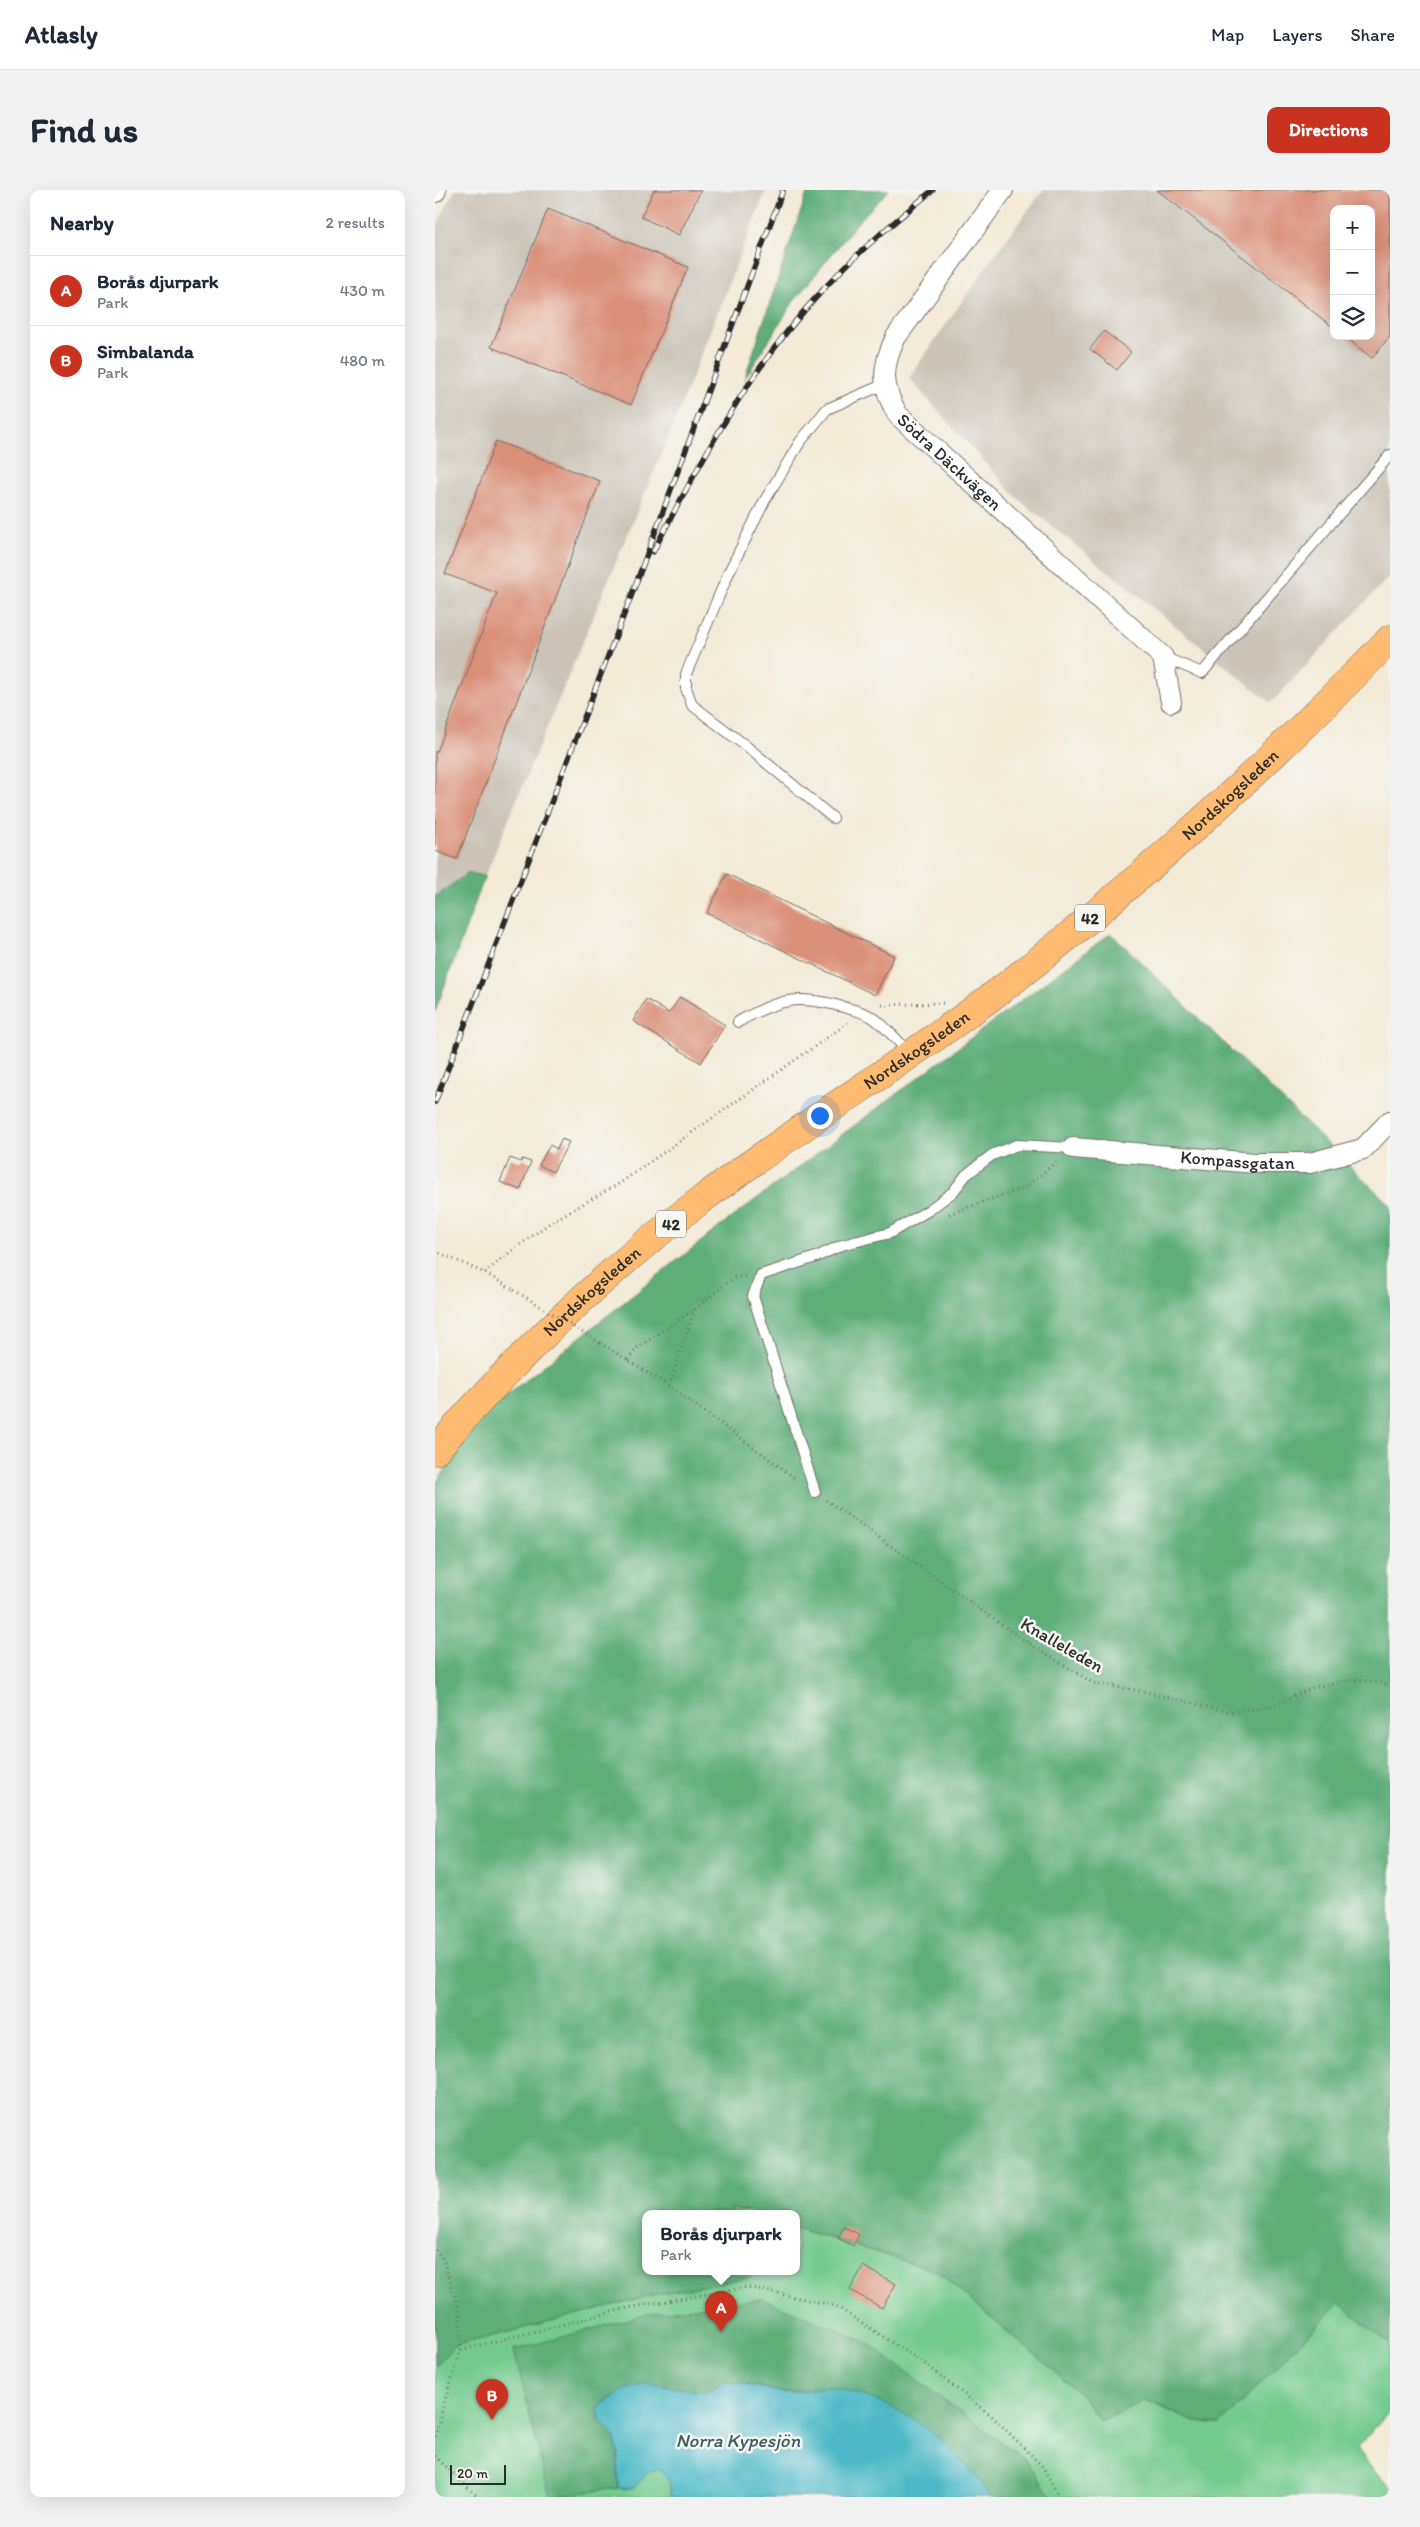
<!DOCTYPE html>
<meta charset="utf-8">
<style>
body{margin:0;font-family:Itim,sans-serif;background:#f2f2f3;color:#1f2937}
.controls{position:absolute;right:15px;top:15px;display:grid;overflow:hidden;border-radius:10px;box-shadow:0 5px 20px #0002}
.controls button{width:45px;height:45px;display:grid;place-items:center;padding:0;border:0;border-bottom:1px solid #e0e1e3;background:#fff;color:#1f2937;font:25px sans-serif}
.scale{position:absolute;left:15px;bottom:12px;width:56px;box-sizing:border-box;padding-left:5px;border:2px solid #2b2b2b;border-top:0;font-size:14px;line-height:18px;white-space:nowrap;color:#2b2b2b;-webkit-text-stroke:4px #f6f6f2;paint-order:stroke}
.you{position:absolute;left:384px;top:925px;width:18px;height:18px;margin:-12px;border:4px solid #fff;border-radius:50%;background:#1a73e8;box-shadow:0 0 0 8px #1a73e833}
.badge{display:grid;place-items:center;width:32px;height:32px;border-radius:50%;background:#c8321e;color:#fff;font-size:16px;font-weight:700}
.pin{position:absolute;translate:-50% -41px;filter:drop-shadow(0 1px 2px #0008)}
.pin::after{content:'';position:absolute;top:26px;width:18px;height:15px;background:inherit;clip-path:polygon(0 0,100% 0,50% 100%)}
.popup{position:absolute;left:207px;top:2020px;width:158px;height:65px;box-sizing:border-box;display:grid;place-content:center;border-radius:10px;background:#fff;filter:drop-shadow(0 1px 4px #0005);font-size:16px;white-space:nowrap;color:#747a83}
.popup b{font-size:19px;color:#1f2937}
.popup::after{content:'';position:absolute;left:50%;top:100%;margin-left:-10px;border:10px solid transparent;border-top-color:#fff}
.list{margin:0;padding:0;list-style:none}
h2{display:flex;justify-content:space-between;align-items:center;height:65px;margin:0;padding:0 20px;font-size:21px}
h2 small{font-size:16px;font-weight:400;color:#747a83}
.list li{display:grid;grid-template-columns:32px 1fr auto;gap:15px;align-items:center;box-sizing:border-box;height:70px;padding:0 20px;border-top:1px solid #e0e1e3}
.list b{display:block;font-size:19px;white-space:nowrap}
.list p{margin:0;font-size:16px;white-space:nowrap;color:#747a83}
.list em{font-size:16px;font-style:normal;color:#747a83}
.icon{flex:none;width:28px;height:28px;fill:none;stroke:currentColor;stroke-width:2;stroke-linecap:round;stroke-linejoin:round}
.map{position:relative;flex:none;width:955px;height:2307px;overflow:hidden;border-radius:10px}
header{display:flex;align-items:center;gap:30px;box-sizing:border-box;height:70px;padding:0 25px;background:#fff;border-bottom:1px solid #e0e1e3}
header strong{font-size:24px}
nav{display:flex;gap:28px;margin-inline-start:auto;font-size:18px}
.intro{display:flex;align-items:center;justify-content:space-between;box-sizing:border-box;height:120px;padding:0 30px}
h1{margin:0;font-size:35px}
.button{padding:12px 22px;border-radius:10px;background:#c8321e;color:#fff;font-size:18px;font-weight:700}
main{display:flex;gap:30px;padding:0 30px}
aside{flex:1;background:#fff;border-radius:10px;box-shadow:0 5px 20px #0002}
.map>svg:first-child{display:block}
.industrial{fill:#cbc3b8;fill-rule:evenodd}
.green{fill:#73ca8f;stroke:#4f7a5d}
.forest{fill:#5eae7a;stroke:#446c52}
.water{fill:#4db9c8;stroke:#3c727a}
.building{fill:#da8f77}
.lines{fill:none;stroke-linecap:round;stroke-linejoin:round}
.service-casing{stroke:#716e67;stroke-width:12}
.minor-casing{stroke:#716e67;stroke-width:22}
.primary-casing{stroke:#716e67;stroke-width:29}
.path{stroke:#716e67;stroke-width:3;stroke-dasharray:1 4;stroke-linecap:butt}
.service{stroke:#fff;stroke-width:10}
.minor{stroke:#fff;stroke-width:20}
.primary{stroke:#febb71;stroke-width:28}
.rail-casing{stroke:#2b2b2b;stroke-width:5.5}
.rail{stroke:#f6f6f2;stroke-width:4;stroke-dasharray:11;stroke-linecap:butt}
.path-bridge{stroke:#716e67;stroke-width:3;stroke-dasharray:1 4;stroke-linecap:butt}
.labels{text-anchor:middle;stroke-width:5;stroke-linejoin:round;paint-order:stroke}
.shield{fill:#f6f6f2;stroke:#686867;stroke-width:1}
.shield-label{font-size:16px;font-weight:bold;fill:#2b2b2b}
.street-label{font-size:18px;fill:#2b2b2b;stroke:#f6f6f2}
.water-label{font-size:19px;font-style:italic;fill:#375d62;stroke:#f6f6f2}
</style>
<header>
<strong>Atlasly</strong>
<nav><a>Map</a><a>Layers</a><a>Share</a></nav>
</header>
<div class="intro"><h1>Find us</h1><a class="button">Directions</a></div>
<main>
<aside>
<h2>Nearby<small>2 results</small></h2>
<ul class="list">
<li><span class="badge">A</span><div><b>Borås djurpark</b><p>Park</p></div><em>430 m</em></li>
<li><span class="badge">B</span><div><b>Simbalanda</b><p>Park</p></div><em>480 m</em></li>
</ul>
</aside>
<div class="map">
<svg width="955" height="2307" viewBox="0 0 955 2307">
<rect width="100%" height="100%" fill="#f6f6f2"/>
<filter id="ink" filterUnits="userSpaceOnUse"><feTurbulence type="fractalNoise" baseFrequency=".02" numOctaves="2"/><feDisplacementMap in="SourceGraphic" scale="10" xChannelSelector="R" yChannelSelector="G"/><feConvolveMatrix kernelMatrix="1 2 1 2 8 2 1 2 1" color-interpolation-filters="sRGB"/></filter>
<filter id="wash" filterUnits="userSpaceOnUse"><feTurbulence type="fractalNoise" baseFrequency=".0096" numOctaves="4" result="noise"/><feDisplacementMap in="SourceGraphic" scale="20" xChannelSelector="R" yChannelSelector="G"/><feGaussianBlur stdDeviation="1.12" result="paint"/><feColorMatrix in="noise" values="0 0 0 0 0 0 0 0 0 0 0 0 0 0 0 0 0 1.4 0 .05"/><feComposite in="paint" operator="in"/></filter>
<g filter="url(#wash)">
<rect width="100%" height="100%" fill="#f3ead7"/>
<path class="industrial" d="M20,0H331L234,245L50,686L33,683L0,707V38Z
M608,0H955V386L836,513L581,307L474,188L550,78ZM899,19H936V146H899Z"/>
<path class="green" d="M0,2009L296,2018L313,2023H211V2081H361V2038L500,2080L646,2204L665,2231L710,2210L755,2230L785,2234L904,2113L955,2154V2221L921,2259L955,2298V2307H0Z"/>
<path class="forest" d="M373,0H454L422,33L359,111L309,190Z
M33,683L50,686L0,822V707Z
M676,743L955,1015V2154L904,2113L785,2234L755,2230L711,2210L665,2231L646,2204L500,2080L361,2038V2023H313L296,2018L297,2023H211V2081H315L317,2087L217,2105L19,2156L0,2176V1295L49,1223L292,1031Z
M328,2109L431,2152L589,2269L617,2307H556L543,2288L396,2197L346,2202L307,2192H289L270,2202L211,2193L187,2201L165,2216L164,2229L179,2246L183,2264V2298L115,2307L79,2160L216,2123Z"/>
<path class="water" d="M289,2192C309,2192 326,2199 345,2202C362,2205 381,2195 398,2198C465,2210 519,2251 556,2307H236L234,2291L225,2278L213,2282L198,2299L183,2298V2264L179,2246L164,2229L165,2216L187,2201L211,2193L270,2202Z"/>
<g id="blocks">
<path class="building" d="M219,0H266L244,45L206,27Z
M722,0H955V146L937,168L909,146H936V19H899V138Z
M113,19L253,77L196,215L56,157Z
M669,141L696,162L682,180L655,159Z
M61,251L165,291L22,669L0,661V561L2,562L62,403L10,384Z
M292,684L459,766L440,805L272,723Z
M245,807L290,835L266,873L198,831L211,809L234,823Z
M127,949L134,952L118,982L104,975L115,955L122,959Z
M75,968L86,972L87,969L96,972L85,1000L65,992Z
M409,2037L424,2044L418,2056L403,2048Z
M428,2076L461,2094L447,2118L415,2100Z"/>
</g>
</g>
<g filter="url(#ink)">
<use href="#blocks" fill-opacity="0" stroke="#716e67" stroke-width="1"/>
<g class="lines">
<g class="service-casing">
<path id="service" d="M728,467L767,483L955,265
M398,628L311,556L257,515L251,498V484L294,382L330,310L365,252L392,219L450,194
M303,832C343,809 363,804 408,817C419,820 431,822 440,829C453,839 464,853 476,864
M380,1302L318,1106L326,1085L381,1067L407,1055L455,1043L494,1020L518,1002L531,985L557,965L582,955L638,958"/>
</g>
<g class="minor-casing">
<g id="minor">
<path id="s1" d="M568,0L461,147C446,178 446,196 463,225L728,467L736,512"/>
<path d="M0,2L1,0"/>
<path id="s2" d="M638,958L820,973H875L928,959L955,931"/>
</g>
</g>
<g class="primary-casing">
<g id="primary">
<path id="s3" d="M0,1261C79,1169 169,1083 266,1010C367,934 476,869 576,792C711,687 836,571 955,449"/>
</g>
</g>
<path class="path" d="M447,815L508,813
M514,1024L591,997L621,972
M0,1061L50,1083L79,1100
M50,1083L66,1069L116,1032L185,993L413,833
M165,1153L234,1196L360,1288
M193,1170L202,1158L260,1119L298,1088L311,1086
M234,1196L260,1119
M391,1310L590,1451L658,1493L711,1502L794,1522L837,1516L879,1497L923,1489L955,1495
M0,2060L8,2069L25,2122L26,2160L9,2213L0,2248
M26,2160L197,2117L313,2097L401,2116L493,2176L559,2228L608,2277L624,2307
M0,2266L43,2307"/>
<use href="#service" class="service"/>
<use href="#minor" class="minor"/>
<use href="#primary" class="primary"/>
<g class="rail-casing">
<path id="rail" d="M218,362C266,270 315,178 386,102C420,64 459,32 498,0
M0,912L197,404L348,0"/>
</g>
<use href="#rail" class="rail"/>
<path class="path-bridge" d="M79,1100L165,1153"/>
</g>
</g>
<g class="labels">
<g class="shield">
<rect x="640" y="714.5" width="30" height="27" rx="4"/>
<rect x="221" y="1020.5" width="30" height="27" rx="4"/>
</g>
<g class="shield-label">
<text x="655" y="734">42</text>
<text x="236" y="1040">42</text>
</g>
<g class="street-label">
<text dy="6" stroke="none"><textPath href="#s1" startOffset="334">Södra Däckvägen</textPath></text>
<text dy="6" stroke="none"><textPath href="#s3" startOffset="1034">Nordskogsleden</textPath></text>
<text dy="6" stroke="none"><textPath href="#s3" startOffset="629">Nordskogsleden</textPath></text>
<text dy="6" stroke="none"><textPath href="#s2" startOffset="165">Kompassgatan</textPath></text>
<text dy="6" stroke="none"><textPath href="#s3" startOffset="224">Nordskogsleden</textPath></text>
<text transform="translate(627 1455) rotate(30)" y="6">Knalleleden</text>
</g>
<g class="water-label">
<text x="303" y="2257">Norra Kypesjön</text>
</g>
</g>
</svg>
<div class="controls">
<button>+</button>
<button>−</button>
<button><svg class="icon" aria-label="layers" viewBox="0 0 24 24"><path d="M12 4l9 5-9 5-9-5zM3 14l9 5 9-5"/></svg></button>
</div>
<div class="scale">20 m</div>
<div class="you"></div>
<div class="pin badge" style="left:286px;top:2142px">A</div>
<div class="popup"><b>Borås djurpark</b>Park</div>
<div class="pin badge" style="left:57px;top:2230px">B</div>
</div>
</main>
